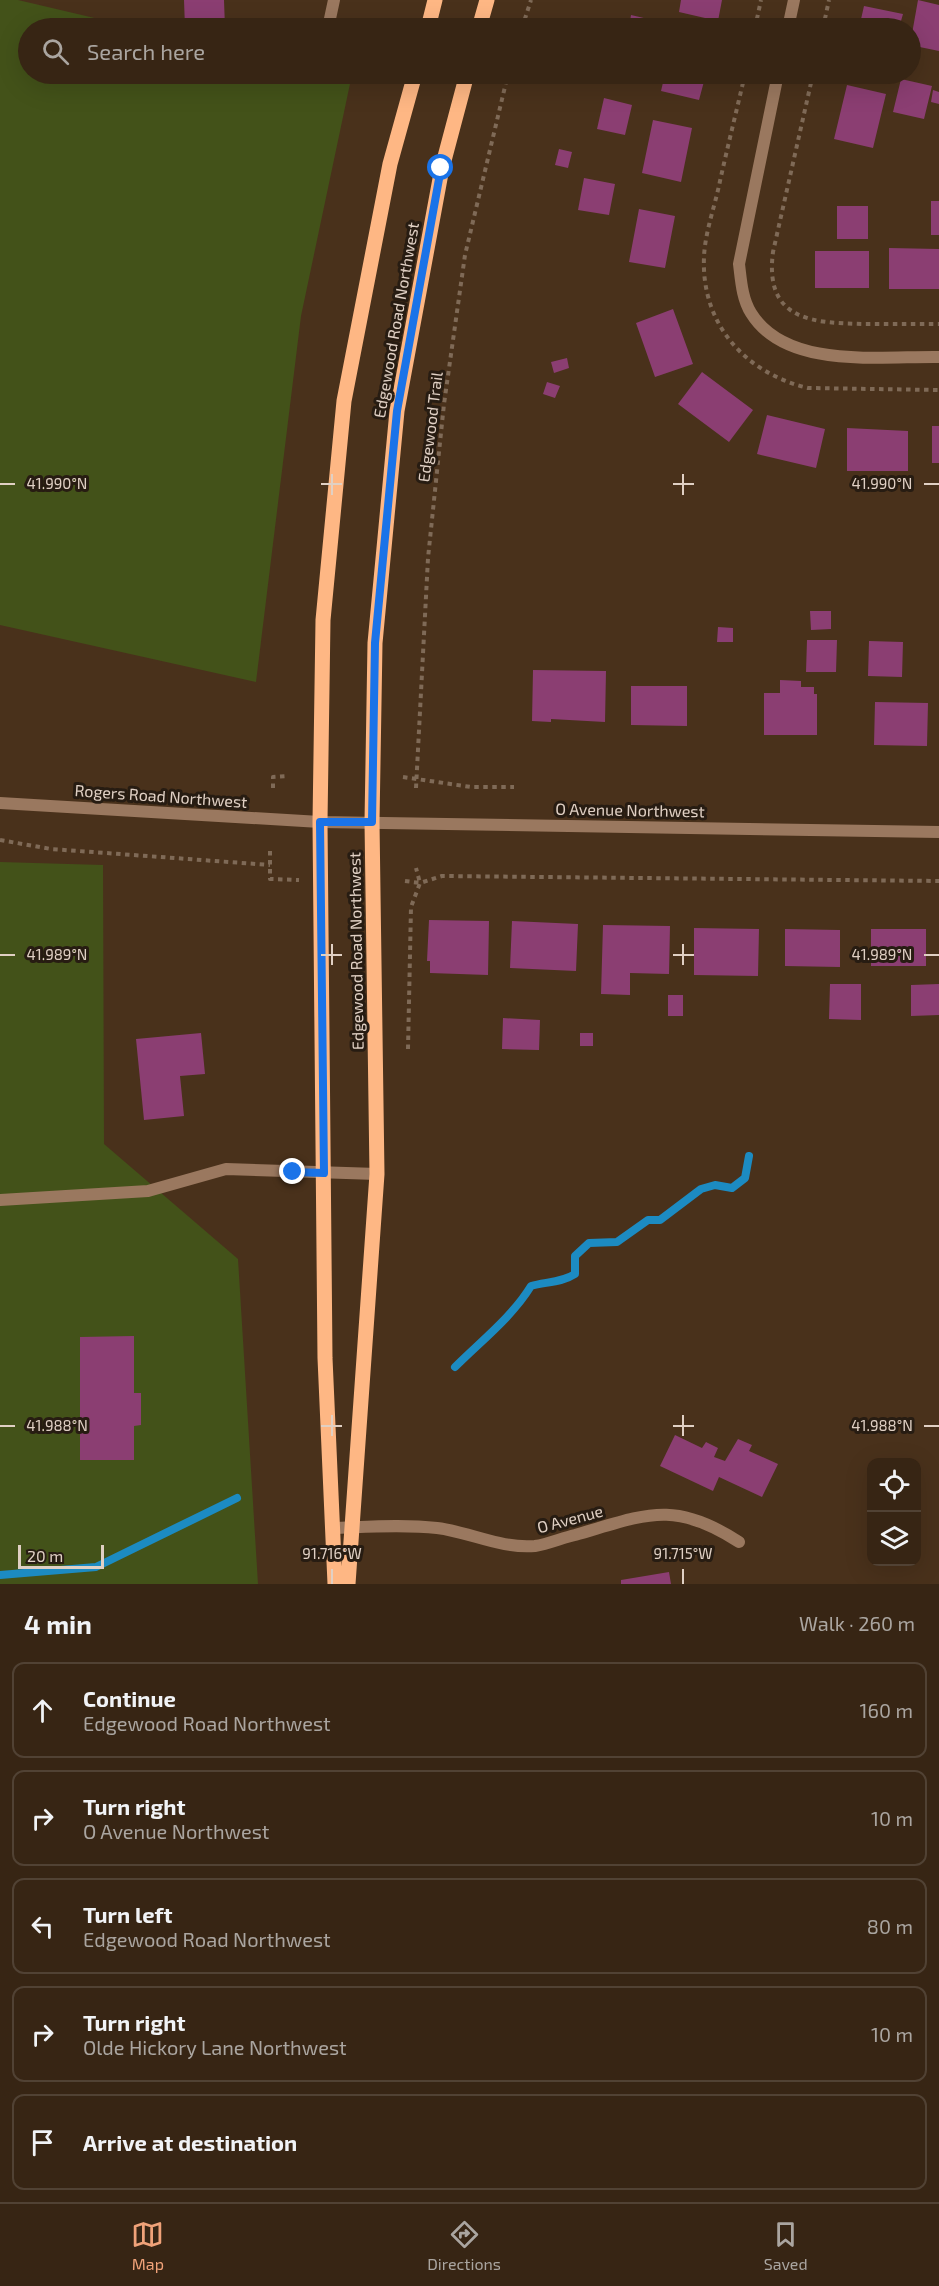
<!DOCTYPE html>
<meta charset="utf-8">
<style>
body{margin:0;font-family:"Exo 2",sans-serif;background:#423122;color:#f1f3f6}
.controls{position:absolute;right:18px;bottom:18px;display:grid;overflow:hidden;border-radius:12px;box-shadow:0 6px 24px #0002}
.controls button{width:54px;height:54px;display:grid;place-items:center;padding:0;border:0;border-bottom:2px solid #514234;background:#372514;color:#f1f3f6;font:30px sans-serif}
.scale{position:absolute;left:18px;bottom:15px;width:86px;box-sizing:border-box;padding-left:6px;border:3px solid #e0d0c4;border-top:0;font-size:16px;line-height:21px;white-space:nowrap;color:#e0d0c4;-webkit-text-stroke:4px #271c12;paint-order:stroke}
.stop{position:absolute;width:18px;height:18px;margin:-14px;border:4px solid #1a73e8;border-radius:50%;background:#fff}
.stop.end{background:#1a73e8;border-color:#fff;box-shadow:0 2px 6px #0008}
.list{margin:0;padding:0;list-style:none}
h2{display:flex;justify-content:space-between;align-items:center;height:78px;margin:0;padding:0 24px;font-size:26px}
h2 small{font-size:20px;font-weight:400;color:#aaa5a0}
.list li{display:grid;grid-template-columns:39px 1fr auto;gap:18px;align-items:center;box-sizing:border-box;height:96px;margin:0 12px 12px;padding:0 12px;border:2px solid #514234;border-radius:12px}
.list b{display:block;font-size:22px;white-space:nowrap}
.list p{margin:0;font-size:20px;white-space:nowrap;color:#aaa5a0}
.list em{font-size:20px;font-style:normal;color:#aaa5a0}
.icon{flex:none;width:33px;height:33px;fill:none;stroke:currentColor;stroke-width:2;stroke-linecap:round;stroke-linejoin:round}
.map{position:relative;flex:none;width:939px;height:1584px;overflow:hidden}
.search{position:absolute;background:#372514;box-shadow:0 6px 24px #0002;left:18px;right:18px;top:18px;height:66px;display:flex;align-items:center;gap:15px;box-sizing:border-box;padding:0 21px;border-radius:33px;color:#aaa5a0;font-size:22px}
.sheet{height:618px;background:#372514}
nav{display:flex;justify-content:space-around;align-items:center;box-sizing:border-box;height:84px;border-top:2px solid #514234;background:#372514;font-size:16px;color:#aaa5a0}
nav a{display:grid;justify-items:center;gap:3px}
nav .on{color:#f0a279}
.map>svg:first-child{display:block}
.green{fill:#435219}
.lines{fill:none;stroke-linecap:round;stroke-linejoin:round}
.stream{stroke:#1c8bc2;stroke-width:8}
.building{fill:#8b3e72}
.path{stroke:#7f6a57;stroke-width:4;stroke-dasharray:4.5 4.5;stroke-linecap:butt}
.service{stroke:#9a785f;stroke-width:12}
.minor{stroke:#9a785f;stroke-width:12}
.tertiary{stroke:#9a785f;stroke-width:12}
.primary{stroke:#feb784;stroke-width:15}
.route{stroke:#1a73e8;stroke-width:8}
.ticks{fill:none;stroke:#e0d0c4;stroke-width:2}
.labels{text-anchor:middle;stroke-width:6;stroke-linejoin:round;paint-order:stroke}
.street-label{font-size:16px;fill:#e0d0c4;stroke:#271c12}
.ticks-label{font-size:15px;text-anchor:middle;fill:#e0d0c4;stroke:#271c12;stroke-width:6;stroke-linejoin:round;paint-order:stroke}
</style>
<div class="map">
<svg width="939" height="1584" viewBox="0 0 939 1584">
<rect width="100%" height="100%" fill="#49311b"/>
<path class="green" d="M0,0H18L137,28H28V74H326L351,79L301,316L256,682L0,625Z
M0,862L103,865L104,1144L238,1259L258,1584H0Z"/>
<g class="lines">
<path class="stream" d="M455,1367C481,1341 512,1317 531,1286C546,1282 563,1282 575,1274V1256L589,1243L617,1242L648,1220H660L701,1189L715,1185L732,1188L745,1178L749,1156
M0,1575L96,1567L237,1498"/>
</g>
<path class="building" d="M184,0H224L225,28H185Z
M681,0H722L718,21L679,12Z
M918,0L939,5V51L910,45Z
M864,6L903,14L899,28H859Z
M631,15L661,22L659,28H629Z
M665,74H706L699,100L661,91Z
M901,79L932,86L924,119L893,112Z
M847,85L886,94L873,148L834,139Z
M933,90L939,92V104L931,102Z
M604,98L632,105L625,135L597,129Z
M653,120L692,128L681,182L642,173Z
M559,149L572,152L568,168L555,165Z
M584,178L615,184L609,215L578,210Z
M931,201H939V235H931Z
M837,206H868V239H837Z
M639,209L675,216L665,268L629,262Z
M889,248L939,249V289H889Z
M815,251H869V288H815Z
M673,309L693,364L655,377L636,323Z
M567,358L569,368L554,373L551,362Z
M702,372L753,410L729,442L678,404Z
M547,382L560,386L555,398L543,394Z
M767,415L825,429L816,468L757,454Z
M932,426H939V463H932Z
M847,428L908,431V471H847Z
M810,611H831V629L811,630Z
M718,627L733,628V642H717Z
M807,640H837L836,672H806Z
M869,641L903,642L902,677L868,676Z
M533,670L606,671L605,722L551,719V722L532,721Z
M780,680L801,681V687H814V694H817V735H764V693H780Z
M631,686H687V726L631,725Z
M875,702L928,703L927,746L874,745Z
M429,920L489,921L488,975L430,973V961H427Z
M512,921L578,924L576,971L510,968Z
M603,925L670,926L669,974L630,973V995L601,994Z
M694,928L759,929L758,976L694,975Z
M785,929L840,930V967L785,966Z
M871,929H926V966H871Z
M830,984H861V1020L829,1019Z
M939,984V1015L911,1016V985Z
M668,995H683V1016H668Z
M503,1018L540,1020L539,1050L502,1049Z
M201,1033L205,1074L180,1076L184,1116L144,1120L136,1039Z
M580,1033H593V1046H580Z
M134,1336V1393H141V1425L134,1426V1460H80V1337Z
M675,1435L702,1448L706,1442L718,1448L714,1457L725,1461L738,1439L752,1445L749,1451L778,1464L762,1497L719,1477L713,1491L660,1466Z
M669,1572L671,1584H621V1580Z"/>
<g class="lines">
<path class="path" d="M522,28L531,0
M755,28L761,0
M823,28L829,0
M745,74C737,109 728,145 720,181C715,206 705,232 704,257C701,324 745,373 808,388L939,390
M813,74L773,252C764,321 813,323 864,324C889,324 914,324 939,324
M403,777L471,787H514
M273,788V777L288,776
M416,788L428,558L444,404L465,255L508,74
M0,840L51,849L270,865
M270,851V879L299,880
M405,881L420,883L416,868
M408,1049L411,907L420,883L442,876L939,881"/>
<path class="service" d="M332,1528C366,1527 403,1524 437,1528C470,1532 501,1549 535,1546C548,1544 562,1538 575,1535C645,1515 673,1499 739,1542"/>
<path class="minor" d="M328,28L334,0
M788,28L794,0
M778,74L739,264C741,280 742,299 751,313C786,370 881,356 939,357
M0,1200L148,1191L226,1169L377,1174"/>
<path class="tertiary" d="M0,803L320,822L939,832"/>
<path class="primary" d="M428,28L435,0
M479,28L487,0
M335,1584L325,1358L320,822L323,620L344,401L390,164L415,74
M348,1584L377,1174L372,822L375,643L397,411L442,168L467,74"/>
</g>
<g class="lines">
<path class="route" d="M293,1172L324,1173L320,822H372L375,643L397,411L441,168"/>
</g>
<path class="ticks" d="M332,474V495M683,474V495M0,484H15M321,484H342M673,484H694M924,484H939M332,944V965M683,944V965M0,955H15M321,955H342M673,955H694M924,955H939M332,1415V1436M683,1415V1436M0,1426H15M321,1426H342M673,1426H694M924,1426H939M332,1569V1584M683,1569V1584"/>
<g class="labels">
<g class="street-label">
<text transform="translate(396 320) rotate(-80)" y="6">Edgewood Road Northwest</text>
<text transform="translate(430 427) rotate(-83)" y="6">Edgewood Trail</text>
<text transform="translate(161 796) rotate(4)" y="6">Rogers Road Northwest</text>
<text transform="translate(630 810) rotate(1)" y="6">O Avenue Northwest</text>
<text transform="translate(356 951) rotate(-91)" y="6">Edgewood Road Northwest</text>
<text transform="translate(570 1519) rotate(-15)" y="6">O Avenue</text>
</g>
</g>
<g class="ticks-label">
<text x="57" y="489">41.990°N</text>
<text x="882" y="489">41.990°N</text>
<text x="57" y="960">41.989°N</text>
<text x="882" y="960">41.989°N</text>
<text x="57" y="1431">41.988°N</text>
<text x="882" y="1431">41.988°N</text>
<text x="332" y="1559">91.716°W</text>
<text x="683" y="1559">91.715°W</text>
</g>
</svg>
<div class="controls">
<button><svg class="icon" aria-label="locate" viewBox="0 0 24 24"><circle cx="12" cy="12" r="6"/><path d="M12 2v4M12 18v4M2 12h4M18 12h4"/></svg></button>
<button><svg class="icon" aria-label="layers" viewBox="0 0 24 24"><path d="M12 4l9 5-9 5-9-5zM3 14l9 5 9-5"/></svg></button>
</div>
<div class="scale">20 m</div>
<div class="stop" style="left:441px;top:168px"></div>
<div class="stop end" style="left:293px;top:1172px"></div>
<div class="search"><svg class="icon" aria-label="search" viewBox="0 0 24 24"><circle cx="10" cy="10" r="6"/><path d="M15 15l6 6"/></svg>Search here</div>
</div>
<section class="sheet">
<h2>4 min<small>Walk · 260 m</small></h2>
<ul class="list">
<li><svg class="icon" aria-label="ahead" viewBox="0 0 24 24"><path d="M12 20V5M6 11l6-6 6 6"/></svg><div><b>Continue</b><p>Edgewood Road Northwest</p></div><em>160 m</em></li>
<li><svg class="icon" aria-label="right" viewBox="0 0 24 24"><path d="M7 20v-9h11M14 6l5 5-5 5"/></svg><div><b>Turn right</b><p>O Avenue Northwest</p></div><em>10 m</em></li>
<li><svg class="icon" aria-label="left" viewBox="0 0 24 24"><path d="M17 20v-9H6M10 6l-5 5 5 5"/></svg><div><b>Turn left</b><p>Edgewood Road Northwest</p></div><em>80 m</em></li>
<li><svg class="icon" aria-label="right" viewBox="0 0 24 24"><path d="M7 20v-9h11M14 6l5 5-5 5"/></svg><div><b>Turn right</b><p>Olde Hickory Lane Northwest</p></div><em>10 m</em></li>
<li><svg class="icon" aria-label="arrive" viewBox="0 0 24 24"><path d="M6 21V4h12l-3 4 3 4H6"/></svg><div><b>Arrive at destination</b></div></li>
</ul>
</section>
<nav>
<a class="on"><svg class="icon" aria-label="map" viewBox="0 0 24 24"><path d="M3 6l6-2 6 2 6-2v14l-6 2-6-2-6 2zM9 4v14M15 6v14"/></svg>Map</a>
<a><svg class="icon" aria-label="directions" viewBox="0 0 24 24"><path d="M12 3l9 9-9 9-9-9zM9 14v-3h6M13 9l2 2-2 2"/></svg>Directions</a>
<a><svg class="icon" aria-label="saved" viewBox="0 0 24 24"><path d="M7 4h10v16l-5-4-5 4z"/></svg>Saved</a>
</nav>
